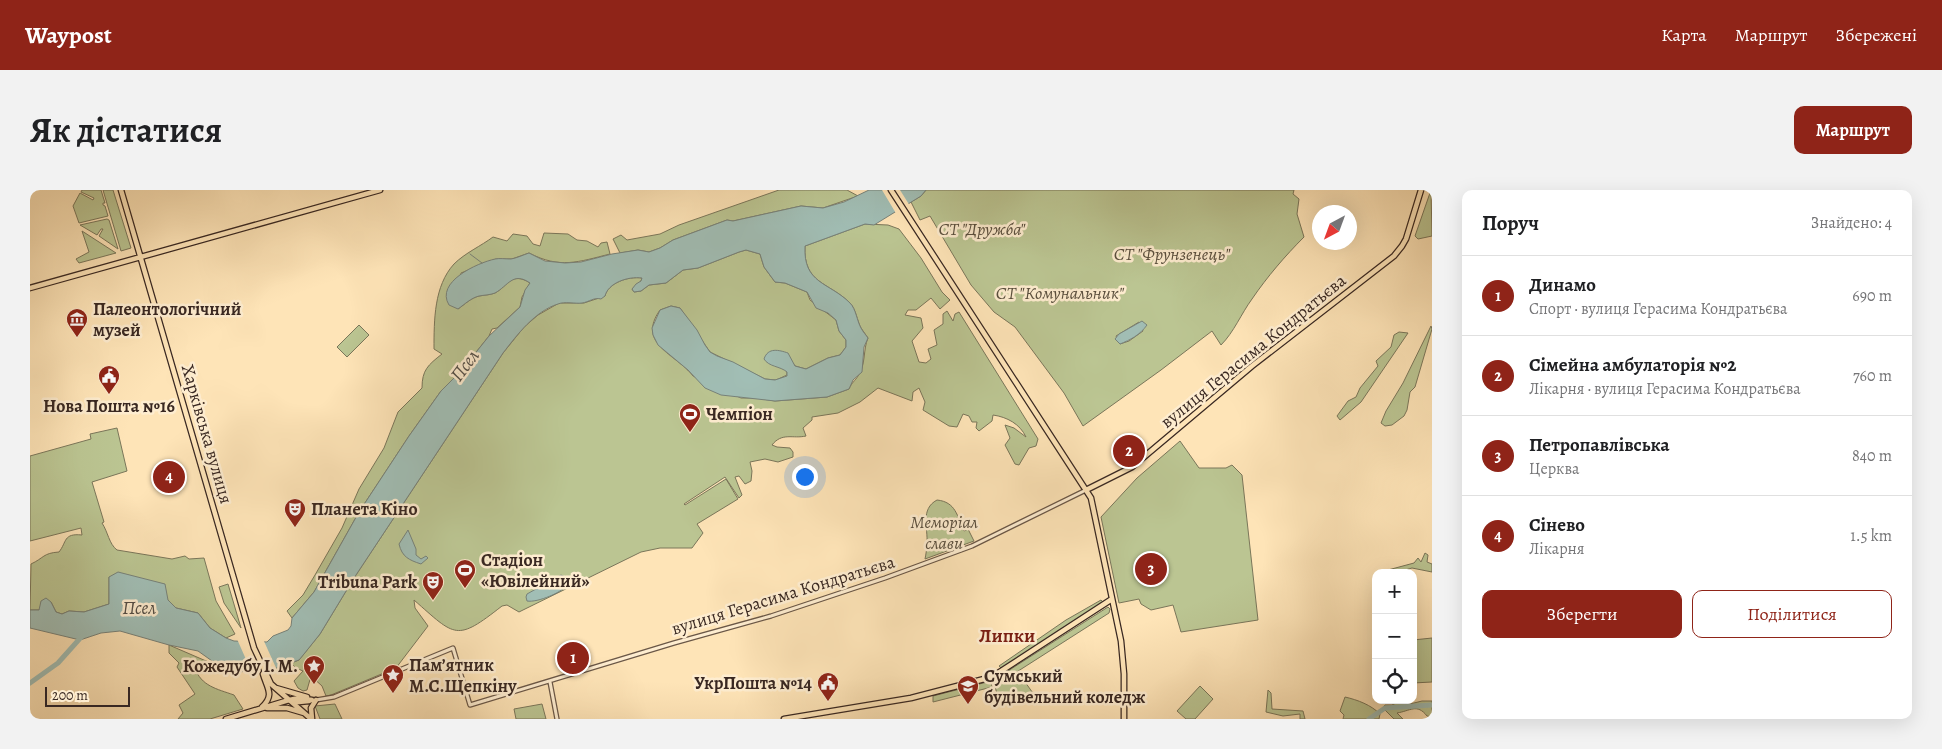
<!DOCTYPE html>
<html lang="uk">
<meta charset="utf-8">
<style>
body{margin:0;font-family:Alegreya,serif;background:#f2f2f2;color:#202124}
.controls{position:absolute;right:15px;bottom:15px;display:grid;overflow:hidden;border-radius:10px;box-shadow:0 5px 20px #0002}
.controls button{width:45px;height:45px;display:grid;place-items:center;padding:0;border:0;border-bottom:1px solid #e0e0e0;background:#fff;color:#202124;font:25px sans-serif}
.compass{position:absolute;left:1282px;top:15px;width:45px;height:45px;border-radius:50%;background:#fff;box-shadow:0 5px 20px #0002;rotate:221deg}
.scale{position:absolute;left:15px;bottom:12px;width:85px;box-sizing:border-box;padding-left:5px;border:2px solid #392822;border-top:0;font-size:14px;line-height:18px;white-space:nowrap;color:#392822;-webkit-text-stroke:4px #feedd0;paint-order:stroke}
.you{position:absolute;left:774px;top:286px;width:18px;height:18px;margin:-12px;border:4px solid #fff;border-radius:50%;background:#1a73e8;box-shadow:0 0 0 8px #1a73e833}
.badge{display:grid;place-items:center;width:32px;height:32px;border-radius:50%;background:#8f2418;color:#fff;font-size:16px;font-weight:700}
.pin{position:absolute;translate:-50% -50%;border:2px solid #fff;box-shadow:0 1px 5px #0006}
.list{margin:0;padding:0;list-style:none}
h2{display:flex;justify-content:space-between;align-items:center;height:65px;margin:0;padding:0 20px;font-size:21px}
h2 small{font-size:16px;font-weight:400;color:#757577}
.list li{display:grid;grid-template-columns:32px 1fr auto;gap:15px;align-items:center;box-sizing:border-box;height:80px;padding:0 20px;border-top:1px solid #e0e0e0}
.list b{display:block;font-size:19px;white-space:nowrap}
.list p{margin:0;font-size:16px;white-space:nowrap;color:#757577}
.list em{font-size:16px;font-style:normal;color:#757577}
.actions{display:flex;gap:10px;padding:15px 20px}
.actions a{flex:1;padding:11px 0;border:1px solid #8f2418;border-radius:10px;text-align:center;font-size:18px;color:#8f2418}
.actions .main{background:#8f2418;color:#fff}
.icon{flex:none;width:28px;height:28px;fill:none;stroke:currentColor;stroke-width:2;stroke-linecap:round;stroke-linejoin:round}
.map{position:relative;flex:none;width:1402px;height:529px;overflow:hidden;border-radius:10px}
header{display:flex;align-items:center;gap:30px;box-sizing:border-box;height:70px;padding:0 25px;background:#8f2418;color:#fff}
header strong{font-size:24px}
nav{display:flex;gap:28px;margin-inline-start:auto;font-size:18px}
.intro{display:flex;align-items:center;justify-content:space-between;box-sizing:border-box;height:120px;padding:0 30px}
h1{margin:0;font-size:35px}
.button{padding:12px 22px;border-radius:10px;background:#8f2418;color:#fff;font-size:18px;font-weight:700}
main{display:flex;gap:30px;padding:0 30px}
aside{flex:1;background:#fff;border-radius:10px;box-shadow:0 5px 20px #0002}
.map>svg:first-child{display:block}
.green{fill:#bbc592;stroke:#7a765a;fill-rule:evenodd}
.water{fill:#a1beb5;stroke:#77827a}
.pier{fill:#fee4b7}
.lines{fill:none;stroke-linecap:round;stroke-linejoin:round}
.stream{stroke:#77827a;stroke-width:1}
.river{stroke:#a1beb5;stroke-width:5}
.minor-casing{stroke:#6a5747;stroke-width:5.5}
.major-casing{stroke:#392822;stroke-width:7}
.minor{stroke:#feedd0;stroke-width:3}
.major{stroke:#fee4b7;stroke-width:4.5}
.labels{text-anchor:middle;stroke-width:5;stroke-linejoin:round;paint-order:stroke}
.park-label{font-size:18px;font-style:italic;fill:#5a4f3e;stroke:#feedd0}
.poi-label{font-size:18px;font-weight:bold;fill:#392822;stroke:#feedd0;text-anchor:start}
.street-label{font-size:18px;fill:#392822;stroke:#feedd0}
.water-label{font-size:19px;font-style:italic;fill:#534e47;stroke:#feedd0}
.neighbourhood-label{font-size:19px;font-weight:bold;fill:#7a1f14;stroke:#feedd0}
</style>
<header>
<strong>Waypost</strong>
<nav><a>Карта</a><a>Маршрут</a><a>Збережені</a></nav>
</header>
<div class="intro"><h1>Як дістатися</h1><a class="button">Маршрут</a></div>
<main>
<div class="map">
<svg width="1402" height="529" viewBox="0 0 1402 529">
<rect width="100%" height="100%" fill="#fee4b7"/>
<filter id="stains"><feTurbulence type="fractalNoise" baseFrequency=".004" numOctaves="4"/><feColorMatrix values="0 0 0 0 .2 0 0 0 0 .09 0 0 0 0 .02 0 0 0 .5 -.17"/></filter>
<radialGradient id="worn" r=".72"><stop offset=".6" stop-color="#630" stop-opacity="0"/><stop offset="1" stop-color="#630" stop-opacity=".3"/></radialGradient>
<path class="green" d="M52,0H71L75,13H73V15L75,16L78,26L49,33L43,16L50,3L63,10L64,8L51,2Z
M73,0H83L101,58L91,61Z
M749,0H817L828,6L793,18L771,16L703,31L697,30L643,50L630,58L619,62L608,60L590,63L583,49L591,45L597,50L630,44L649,35Z
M896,0H1264L1263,4L1269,9L1267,24L1274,47C1255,66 1237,87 1222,109C1211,124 1204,142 1191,155L1182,141L1131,180L1053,236L1034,203L985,137L964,122L941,95L900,26L890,30L881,12L891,6ZM1109,132L1113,141L1099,151L1090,154L1086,146Z
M1401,0L1402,46L1388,49L1385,46Z
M77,29L79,30L88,59L69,46L73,39H71L67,45L50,35Z
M835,34L858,35L869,39L891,68L912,102L920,110L910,119L901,108L886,120H878L875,125L891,128L893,138L882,151L889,172L896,173L901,169L898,159L907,155L904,140L913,134V124L917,121L923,131L925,124L929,122L1008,249L1006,256L999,258L989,275L985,274L975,255L980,248L975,235L984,238L996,247C990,234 977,227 963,225L962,231L949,241L946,238L947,232H942L939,226L933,224L927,237L919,236L893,220L895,212L889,198L883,202L882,211L848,198L830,212L808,223L782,227V230L773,238L776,246C763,249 752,242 742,255L747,257L760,258L763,262V267L748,272L735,269L720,272L722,281L721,291L715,294L709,286L705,287L712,305L709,308L695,287L654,314L655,315L696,289L708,309L667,334L673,343L662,358H630L611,362L493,420L489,422L477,415L472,416C426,452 426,447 384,410L385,418L398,436L366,478L301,505L296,506L292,496L281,486L277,500L273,501L268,498L264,491L273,481L266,478L261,473L269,470L290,444L324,388L422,240L473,163L494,137L508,125L529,113H554L575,106C578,93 598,86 612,88L611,91L602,99L604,102L611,101L619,95L636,93L653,80L668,78L709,62L716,60L730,64L734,77L745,92L755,93L777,102L780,110L806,130L809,141L816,150V157L810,165L798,168L776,179L765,176L763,173L754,179L757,182V185L746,190L735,189L680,162L650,118L641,116L630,120C606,154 646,164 663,186L711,208H726L745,211L797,207L819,199C822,192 825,191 828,186C836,175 833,159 838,148C836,145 833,141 831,138C827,131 826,119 820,113C799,92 773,94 775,56Z
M52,41L86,63L49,73L46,69L59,62Z
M514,43L538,44L547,50L557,51L568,57L571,53L577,52L580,64C548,72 530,79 499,63L482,69H466L431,83L428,119C435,114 441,108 449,106C454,105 460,105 465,103C478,96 481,81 500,93L492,107L490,117L467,138L462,139L459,146L431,181L411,201L379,246L329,322L284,402L262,428L257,421L273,405L285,385L312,338L329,299L354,258L368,222L392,198C392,180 398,175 412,164L404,159C404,130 404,96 424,74C435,63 451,56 463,47L477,51L483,44L497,46L503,54L510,56Z
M329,135L339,145L317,167L307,157Z
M1401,136L1402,139L1385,197L1380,202L1377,220L1374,226L1362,235L1355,236L1351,233L1356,221L1373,193Z
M1369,142L1378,143L1331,212L1310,230L1307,226L1318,211L1326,207L1330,198L1348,176L1346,171L1361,157L1364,145Z
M87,238L97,281L62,292L74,332L72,333C78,342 79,354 87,360L142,369L155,366L159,369L174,368L186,411L205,444L196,448L180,438L168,423L146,418L138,410L79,387V414L54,422L39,421L32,424L26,422L21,412L9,420H0L1,374C14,368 13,363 29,362C37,352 33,343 52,345L51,338L0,351V266L61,249L60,244Z
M1150,251L1169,278H1196L1202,275L1212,285L1228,430L1151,442L1143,415L1121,420L1111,414L1109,409L1089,413L1071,327L1107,288Z
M907,310C926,312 927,326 934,341L938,339L944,351L895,369C896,364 897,358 897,353C898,338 890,319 907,310Z
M1395,363L1398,365L1397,372L1402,374V382L1382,378L1365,383L1358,380L1384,373L1388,368L1391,372Z
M198,394L211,438L194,413L189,397Z
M1071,410L1074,413L972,479L969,476L1036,430Z
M1078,417L1080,419L1079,423L971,492L970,486Z
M1402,448V492L1383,493V450Z
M139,455L190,477L192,479L190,481L167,473L165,478C171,496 187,499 204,505L213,519L180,529H148L153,523L149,515L165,504L147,477L149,473L139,463Z
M988,482L1005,506L999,510L970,513L965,497Z
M961,491L962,497L903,512V506Z
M1170,496L1183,509L1165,529H1156L1147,521Z
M1238,500L1241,503L1242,519L1273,521L1275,529H1270V524L1253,526L1236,522Z
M1315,507C1328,510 1341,515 1350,524L1349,529H1313L1314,525L1310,521Z
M1392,511H1402V527L1397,526C1387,513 1380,521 1367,523L1373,529H1364L1353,518L1355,515H1362L1368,512L1380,514Z
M305,514L312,529H290L285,516Z
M512,514L516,529H486L484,519Z"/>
<path class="water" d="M839,0H896L891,6L844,35L835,34L775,56C773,94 799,92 820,113C826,119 827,131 831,138C833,142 836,145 838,148L834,157L832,182L823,190L819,199L797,207L745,211L691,205L675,198L658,180L628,155L623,145L622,138L630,120L641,116L650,118L667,140L675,155L680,162L687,166L703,172L735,189L745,190L757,186V182C750,176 739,177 734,169C738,157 749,160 758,163L765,176L776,179L798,168L810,165L816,157V150L809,141L806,130L798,123L786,118L777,102L755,93L745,92L734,77L730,64L716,60L709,62L668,78L653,80L636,93L619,95L611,101L604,102L602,99L606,94L611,91L612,88C598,86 578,93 575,106L571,109C564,107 559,112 552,113C545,114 535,111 528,114C505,121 487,145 473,163L324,388L290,444L274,464L269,470L247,478L199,483L168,461L139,455L90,441L71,443L50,450L0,438V420H9L11,411L16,408L21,412L26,422L32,424L39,421L54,422L79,414V387L88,382L135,394L138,410L146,418L168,423L180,438L196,448L204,451L237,452L243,446L258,440L261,436L262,428L284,402L329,322L379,246L411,201L431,181L459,146L490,117L495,100L500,93C483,81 478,96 465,103C460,105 454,105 449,106C441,108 435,114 428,119L419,115C405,92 447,73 465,69C470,68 475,69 481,69C487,68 493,65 499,63L515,71L535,73L551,72L582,64L608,60L619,62L630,58L643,50L697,30L703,31L771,16L793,18L814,12Z
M1112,131L1117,135C1110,145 1100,150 1090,154L1085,149L1089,144Z
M378,340L386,359V365L391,369L396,366L398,368L391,374C379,370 372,367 369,354Z
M531,385L537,388L539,393C534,402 507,413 497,411L496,407L497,404Z"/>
<path class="pier" d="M852,0H870L880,16L867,25Z
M207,449H233L247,480L222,483Z"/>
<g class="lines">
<path class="stream" d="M440,64L452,73"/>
<path class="river" d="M0,493L28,473L53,445
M1339,529L1355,518L1402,515"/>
<g class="minor-casing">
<path id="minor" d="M520,492L527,529
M286,510L304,507L423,458L440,515L644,453L741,426L855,388L942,356L1056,300"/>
</g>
<g class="major-casing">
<path id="major" d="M91,0L224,458L241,494L281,529
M861,0L1061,308L1091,451L1094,484V529
M0,98L350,0
M1056,300L1102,277L1222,176L1364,66L1372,56L1376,49L1391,0
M246,498L277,507
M262,510L269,512L279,511
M232,517C245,505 237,498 233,484
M237,518H257L274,523
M196,529L259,510L269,508L282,510
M282,529L281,518L286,510
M754,529L881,508L962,487L1082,409"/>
</g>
<use href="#minor" class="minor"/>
<use href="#major" class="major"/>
</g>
<defs>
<g id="museum-pin" transform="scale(1.125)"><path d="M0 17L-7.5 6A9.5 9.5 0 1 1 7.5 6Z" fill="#8f2418" stroke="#feedd0"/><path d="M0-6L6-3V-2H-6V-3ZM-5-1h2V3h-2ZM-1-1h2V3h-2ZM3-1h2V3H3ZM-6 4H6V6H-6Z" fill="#fff"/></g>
<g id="civic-pin" transform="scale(1.125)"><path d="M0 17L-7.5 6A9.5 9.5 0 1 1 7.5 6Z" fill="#8f2418" stroke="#feedd0"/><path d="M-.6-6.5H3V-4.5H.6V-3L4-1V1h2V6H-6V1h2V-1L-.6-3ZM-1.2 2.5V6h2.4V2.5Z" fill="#fff"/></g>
<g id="stadium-pin" transform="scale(1.125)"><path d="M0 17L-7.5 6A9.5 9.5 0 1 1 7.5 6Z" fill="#8f2418" stroke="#feedd0"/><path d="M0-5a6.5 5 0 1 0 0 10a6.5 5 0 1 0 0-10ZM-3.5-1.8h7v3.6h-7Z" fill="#fff"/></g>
<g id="theatre-pin" transform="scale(1.125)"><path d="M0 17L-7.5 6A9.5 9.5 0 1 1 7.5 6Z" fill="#8f2418" stroke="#feedd0"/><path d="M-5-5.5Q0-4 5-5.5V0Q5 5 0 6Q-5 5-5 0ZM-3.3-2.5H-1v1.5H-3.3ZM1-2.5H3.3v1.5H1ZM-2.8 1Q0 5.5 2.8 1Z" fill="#fff"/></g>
<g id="sight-pin" transform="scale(1.125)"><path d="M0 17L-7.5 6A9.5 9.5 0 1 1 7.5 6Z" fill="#8f2418" stroke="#feedd0"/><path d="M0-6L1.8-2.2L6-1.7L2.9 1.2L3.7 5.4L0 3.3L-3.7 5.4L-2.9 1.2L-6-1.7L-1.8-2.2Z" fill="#fff"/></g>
<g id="university-pin" transform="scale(1.125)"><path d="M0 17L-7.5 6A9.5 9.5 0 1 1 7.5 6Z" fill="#8f2418" stroke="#feedd0"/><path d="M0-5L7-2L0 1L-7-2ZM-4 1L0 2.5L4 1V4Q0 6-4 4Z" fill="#fff"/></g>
</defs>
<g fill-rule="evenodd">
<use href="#museum-pin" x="47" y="129"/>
<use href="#civic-pin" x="79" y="186"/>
<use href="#stadium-pin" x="660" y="224"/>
<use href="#theatre-pin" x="265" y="319"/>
<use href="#stadium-pin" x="435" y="380"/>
<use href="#theatre-pin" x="403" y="392"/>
<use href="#sight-pin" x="284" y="476"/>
<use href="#sight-pin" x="363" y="485"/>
<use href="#civic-pin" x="798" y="493"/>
<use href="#university-pin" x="938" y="496"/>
</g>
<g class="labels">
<g class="park-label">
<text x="952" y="45">СТ "Дружба"</text>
<text x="1142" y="70">СТ "Фрунзенець"</text>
<text x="1030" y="109">СТ "Комунальник"</text>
<text x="914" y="338">Меморіал<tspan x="914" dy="21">слави</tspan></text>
</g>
<g class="poi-label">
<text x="63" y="125">Палеонтологічний<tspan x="63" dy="21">музей</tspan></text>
<text x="79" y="222" text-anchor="middle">Нова Пошта №16</text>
<text x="676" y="230">Чемпіон</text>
<text x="281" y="325">Планета Кіно</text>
<text x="451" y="376">Стадіон<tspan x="451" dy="21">«Ювілейний»</tspan></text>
<text x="387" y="398" text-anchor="end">Tribuna Park</text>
<text x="379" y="481">Пам’ятник<tspan x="379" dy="21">М.С.Щепкіну</tspan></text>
<text x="268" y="482" text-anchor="end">Кожедубу І. М.</text>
<text x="954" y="492">Сумський<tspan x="954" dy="21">будівельний коледж</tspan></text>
<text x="782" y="499" text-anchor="end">УкрПошта №14</text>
</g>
<g class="street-label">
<text transform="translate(1223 161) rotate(-39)" y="6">вулиця Герасима Кондратьєва</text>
<text transform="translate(177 244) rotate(74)" y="6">Харківська вулиця</text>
<text transform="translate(753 405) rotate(-17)" y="6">вулиця Герасима Кондратьєва</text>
</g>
<g class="water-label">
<text transform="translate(434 175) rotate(-53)" y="7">Псел</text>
<text x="109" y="424">Псел</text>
</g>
<g class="neighbourhood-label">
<text x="977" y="452">Липки</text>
</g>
</g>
<rect width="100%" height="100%" filter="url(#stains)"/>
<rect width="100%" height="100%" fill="url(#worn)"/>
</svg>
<div class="controls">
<button>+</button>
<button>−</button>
<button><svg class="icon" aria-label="locate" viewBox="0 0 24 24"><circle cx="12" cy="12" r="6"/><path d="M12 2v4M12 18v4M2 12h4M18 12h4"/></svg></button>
</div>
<svg class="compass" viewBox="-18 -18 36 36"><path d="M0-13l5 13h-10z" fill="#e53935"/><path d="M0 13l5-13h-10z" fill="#757577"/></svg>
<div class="scale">200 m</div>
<div class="you"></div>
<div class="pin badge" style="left:543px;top:468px">1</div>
<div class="pin badge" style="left:1099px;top:261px">2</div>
<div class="pin badge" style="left:1121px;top:379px">3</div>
<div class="pin badge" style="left:139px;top:287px">4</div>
</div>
<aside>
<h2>Поруч<small>Знайдено: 4</small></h2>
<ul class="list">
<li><span class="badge">1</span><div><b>Динамо</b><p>Спорт · вулиця Герасима Кондратьєва</p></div><em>690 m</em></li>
<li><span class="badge">2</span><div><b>Сімейна амбулаторія №2</b><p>Лікарня · вулиця Герасима Кондратьєва</p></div><em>760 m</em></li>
<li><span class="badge">3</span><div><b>Петропавлівська</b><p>Церква</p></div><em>840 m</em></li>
<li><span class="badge">4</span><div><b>Сінево</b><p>Лікарня</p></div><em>1.5 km</em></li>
</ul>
<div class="actions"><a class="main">Зберегти</a><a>Поділитися</a></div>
</aside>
</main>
